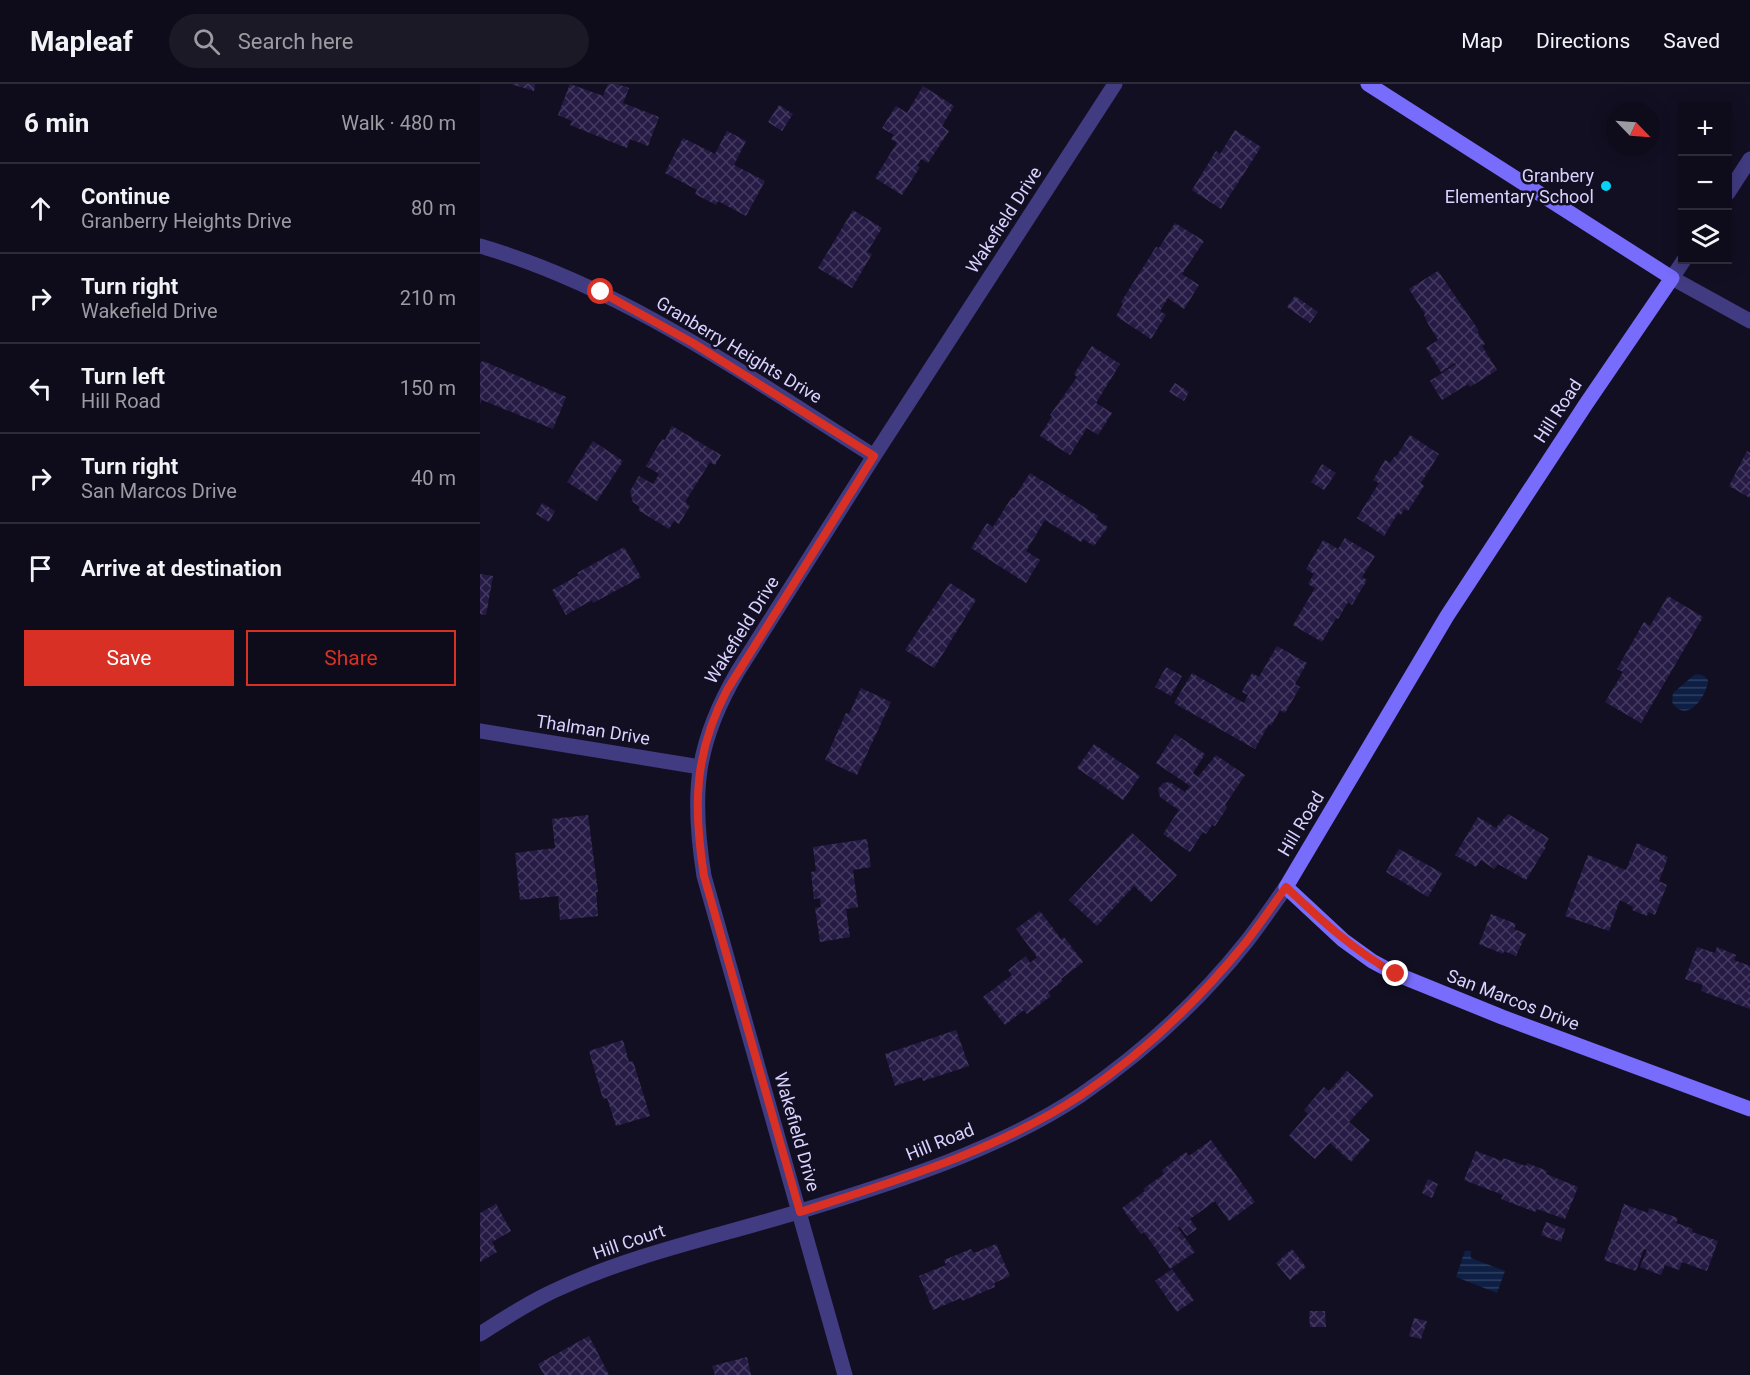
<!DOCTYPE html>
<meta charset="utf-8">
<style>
body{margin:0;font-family:Roboto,sans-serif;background:#1c1927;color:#f1f3f6}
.controls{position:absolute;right:18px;top:18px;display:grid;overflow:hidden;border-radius:0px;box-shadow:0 3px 15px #0003}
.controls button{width:54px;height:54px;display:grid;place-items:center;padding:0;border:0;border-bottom:2px solid #2e2b39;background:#0e0b1a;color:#f1f3f6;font:30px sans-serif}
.compass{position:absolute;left:1126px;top:18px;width:54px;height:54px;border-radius:50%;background:#0e0b1a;box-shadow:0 3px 15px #0003;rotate:115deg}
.stop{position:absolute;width:18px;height:18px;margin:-14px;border:4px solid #d93025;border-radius:50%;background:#fff}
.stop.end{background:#d93025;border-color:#fff;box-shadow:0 2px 6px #0008}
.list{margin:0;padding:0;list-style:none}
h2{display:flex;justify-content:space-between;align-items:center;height:78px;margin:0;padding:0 24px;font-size:26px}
h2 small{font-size:20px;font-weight:400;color:#9b9ba2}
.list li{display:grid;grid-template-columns:39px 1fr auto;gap:18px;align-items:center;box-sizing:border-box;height:90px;padding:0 24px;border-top:2px solid #2e2b39}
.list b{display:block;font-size:22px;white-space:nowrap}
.list p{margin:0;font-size:20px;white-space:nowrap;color:#9b9ba2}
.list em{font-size:20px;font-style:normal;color:#9b9ba2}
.actions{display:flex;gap:12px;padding:18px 24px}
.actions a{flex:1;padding:14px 0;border:2px solid #d93025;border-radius:0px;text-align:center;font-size:21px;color:#d93025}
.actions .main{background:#d93025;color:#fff}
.icon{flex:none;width:33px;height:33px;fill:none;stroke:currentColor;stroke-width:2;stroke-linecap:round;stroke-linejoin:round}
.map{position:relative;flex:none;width:1270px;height:1291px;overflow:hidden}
header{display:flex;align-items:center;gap:36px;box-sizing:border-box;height:84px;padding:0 30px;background:#0e0b1a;border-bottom:2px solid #2e2b39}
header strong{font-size:28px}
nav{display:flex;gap:33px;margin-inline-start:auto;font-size:21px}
.search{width:420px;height:54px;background:#1c1927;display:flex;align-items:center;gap:15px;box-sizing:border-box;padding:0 21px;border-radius:33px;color:#9b9ba2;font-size:22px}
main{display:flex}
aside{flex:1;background:#0e0b1a}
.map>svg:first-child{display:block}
.water{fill:url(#water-rules)}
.building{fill:url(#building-cross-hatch)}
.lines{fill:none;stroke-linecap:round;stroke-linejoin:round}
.street{stroke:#413b81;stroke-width:15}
.secondary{stroke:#776cfb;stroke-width:15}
.route{stroke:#d93025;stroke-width:8}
.poi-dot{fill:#06d2f6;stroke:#130f23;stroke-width:2}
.labels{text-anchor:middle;stroke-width:5;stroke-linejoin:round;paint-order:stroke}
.poi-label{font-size:18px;fill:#dad2fe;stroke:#130f23;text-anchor:end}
.street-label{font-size:18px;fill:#dad2fe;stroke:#130f23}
</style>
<header>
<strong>Mapleaf</strong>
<div class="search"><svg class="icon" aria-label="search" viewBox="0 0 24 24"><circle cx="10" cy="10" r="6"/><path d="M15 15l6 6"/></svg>Search here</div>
<nav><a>Map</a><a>Directions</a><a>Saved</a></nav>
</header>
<main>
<aside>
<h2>6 min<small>Walk · 480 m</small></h2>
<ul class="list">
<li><svg class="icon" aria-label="ahead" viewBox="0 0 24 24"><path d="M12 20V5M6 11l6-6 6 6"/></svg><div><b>Continue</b><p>Granberry Heights Drive</p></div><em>80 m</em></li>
<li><svg class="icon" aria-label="right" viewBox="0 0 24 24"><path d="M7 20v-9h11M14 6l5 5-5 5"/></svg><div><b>Turn right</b><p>Wakefield Drive</p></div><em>210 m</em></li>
<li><svg class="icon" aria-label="left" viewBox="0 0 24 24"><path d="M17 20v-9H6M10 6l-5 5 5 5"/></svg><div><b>Turn left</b><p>Hill Road</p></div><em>150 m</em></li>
<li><svg class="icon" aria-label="right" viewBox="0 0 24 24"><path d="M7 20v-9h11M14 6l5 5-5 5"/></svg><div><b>Turn right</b><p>San Marcos Drive</p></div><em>40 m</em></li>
<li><svg class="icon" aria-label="arrive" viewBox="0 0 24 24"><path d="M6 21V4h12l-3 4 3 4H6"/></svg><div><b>Arrive at destination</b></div></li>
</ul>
<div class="actions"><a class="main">Save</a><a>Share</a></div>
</aside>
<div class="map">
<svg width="1270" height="1291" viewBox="0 0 1270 1291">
<defs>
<pattern id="water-rules" width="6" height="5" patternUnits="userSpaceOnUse" patternTransform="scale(1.5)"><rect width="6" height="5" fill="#0d1f44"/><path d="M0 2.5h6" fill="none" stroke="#303f60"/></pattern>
<pattern id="building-cross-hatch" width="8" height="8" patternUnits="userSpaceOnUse" patternTransform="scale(1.5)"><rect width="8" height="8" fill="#261b44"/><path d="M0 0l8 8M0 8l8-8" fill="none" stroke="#453b60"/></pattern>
</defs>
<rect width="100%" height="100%" fill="#130f23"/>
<path class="water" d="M1214,591C1220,589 1224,591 1228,596C1227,613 1206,641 1192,618L1193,609Z
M985,1167H991V1174L1025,1187L1017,1209L976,1193Z"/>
<path class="building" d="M31,0H55L54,7Z
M90,0L123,12L128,0H137L149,4L143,19L179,33L168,62L150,55L147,64L90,41L92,37L78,31Z
M443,2L474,22L462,42L469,47L448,79L441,75L437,82L440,83L422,111L395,94L417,59L411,55L414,51L402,44L416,22L427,29Z
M299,21L313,30L302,47L288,38Z
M755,46L781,63L741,125L712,106L736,67L740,70Z
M247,47L266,57L254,81L285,97L266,132L238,117L236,121L215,110L217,106L185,89L203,54L235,70Z
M373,126L402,144L387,168L392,170L372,204L338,184Z
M695,139L724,157L702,190L719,201L704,225L688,214L680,227L686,231L671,255L636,232L643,220L641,218L676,163L679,164Z
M958,187L999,247L997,248L1005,260L1002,262L1017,286L990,303L988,300L962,316L950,297L976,280L975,279L961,288L946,264L958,256L947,238L944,231L945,230L929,205Z
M815,212L838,228L830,239L807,223Z
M612,262L640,280L616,319L632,329L618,351L607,344L590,371L560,352L572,332L570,331L597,293L594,290Z
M3,277L86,313L73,345L2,316L0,320V279Z
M695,299L709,308L704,317L689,308Z
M192,342L241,371L235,381L230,378L205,418L210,422L199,440L194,437L189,445L158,426L160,423L153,418L150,407L159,392L173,400L179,390L166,382L182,355L185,356Z
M930,351L959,370L941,399L944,402L928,427L924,425L921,431L918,429L904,452L877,434L899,399L893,396L905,376L910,379L915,372L916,373Z
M113,357L143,377L117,417L87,398Z
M1267,367L1270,369V414L1249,402Z
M842,380L856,389L844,406L831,398Z
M550,389L618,432L616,435L628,443L614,462L603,455L601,458L565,436L546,467L560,476L546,499L491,464L507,439L513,443L532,413L534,414Z
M62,419L75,427L69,438L56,430Z
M865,454L895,472L882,493L887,496L872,521L868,518L858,535L856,534L842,558L813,541L835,504L828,500L834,490L826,485L843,456L858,465Z
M144,463L161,493L113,519L112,516L86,531L72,506L99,491L97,489Z
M0,490L13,492L6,531L0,530Z
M470,499L496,516L454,584L425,566Z
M1188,512L1223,533L1161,639L1125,618L1143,588L1137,585L1164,538L1170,542Z
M797,562L827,579L815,600L820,603L805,629L800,626L791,642L789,640L775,665L694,619L712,589L764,619L768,611L762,608L772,589L779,593Z
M686,583L702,592L691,612L675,603Z
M381,604L411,618L377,691L345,676L366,629L369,630Z
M695,650L725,670L713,689L718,693L736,671L765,691L745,721L747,724L735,742L732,741L726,750L723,748L710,768L683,750L699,726L680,713L678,705L683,699L690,698L705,708L710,702L676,679Z
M614,660L660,692L643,716L597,684Z
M1028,730L1069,754L1064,762L1066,763L1046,796L1018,780L1014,785L1001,776L996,783L975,771L998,733L1016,744Z
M108,731L118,808H116L118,832L80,836L78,812L40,816L35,769L75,764L72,735Z
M652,749L697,791L671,818L654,802L617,842L589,816Z
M387,755L391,783L373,786L378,823L366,825L370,853L340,858L335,824L341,823L340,814L334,815L331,788L336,787L333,763Z
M1157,759L1188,773L1179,797L1187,801L1175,831L1168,828L1167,832L1152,826L1153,823L1140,816L1129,847L1085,832L1108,771L1146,786Z
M919,765L962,789L948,813L906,788Z
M560,827L581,855L584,853L603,878L581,895L583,897L568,908L571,912L547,930L544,926L525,941L503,913L532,891L528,886L546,872L550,879L557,873L536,845Z
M1011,830L1036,840L1034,845L1046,850L1036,872L1024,867L1023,870L999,860Z
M1217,863L1235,869L1237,863L1256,871L1254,876L1270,882V925L1221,907L1223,901L1205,895Z
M476,946L489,982L443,997L442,993L415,1002L405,970Z
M143,956L149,978L153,977L170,1032L136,1042L127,1014L123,1015L109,967Z
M867,987L894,1011L869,1038L890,1056L871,1078L850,1059L835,1075L809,1052L828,1030L824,1026L844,1003L849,1007Z
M731,1056L775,1118L749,1137L735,1117L710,1135L717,1145L707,1152L699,1142L698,1144L715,1168L690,1185L664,1148L661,1150L642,1124L665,1107L663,1105L684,1090L682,1086L706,1068L709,1072Z
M996,1067L1022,1077L1023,1074L1046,1082L1047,1079L1067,1087L1066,1090L1098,1103L1085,1135L1057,1125L1055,1128L1021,1115L1023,1111L984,1096Z
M948,1095L958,1100L952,1114L942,1109Z
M16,1120L31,1147L12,1158L17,1168L0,1178V1129Z
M1144,1120L1168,1129L1169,1124L1198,1134L1196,1139L1213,1145L1212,1148L1238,1157L1227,1187L1202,1178L1199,1186L1185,1181L1181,1191L1160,1183L1167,1166L1164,1165L1156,1187L1124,1176Z
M1066,1138L1085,1145L1081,1158L1061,1151Z
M516,1160L530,1192L514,1199L515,1203L482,1217L481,1214L453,1226L439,1192L466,1181L464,1176L491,1165L494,1169Z
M812,1165L826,1183L810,1196L796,1179Z
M692,1185L714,1216L697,1228L675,1197Z
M829,1227H845L846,1243H830Z
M934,1234L947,1237L941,1255L929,1252Z
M109,1252L129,1291H64L58,1280Z
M267,1273L271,1291H235L232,1282Z"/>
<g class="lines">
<path class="street" d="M1248,109L1270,75
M0,162C144,204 268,293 394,372
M1204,176L1192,194L1270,237
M0,647L220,683
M0,1250C25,1234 51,1217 78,1205C156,1169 240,1152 321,1127C413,1099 521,1065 601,1011C662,969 721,915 767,857C781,839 793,821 806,803
M365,1291L224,792C211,710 215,660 258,587L394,372L635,0"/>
<path class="secondary" d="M888,0L1192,194L1106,320L967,532L806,803L863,856L892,877L916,890L1022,933L1270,1025"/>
</g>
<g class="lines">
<path class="route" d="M121,208L213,259L394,372L247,606C214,669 213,722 224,792L320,1128C415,1097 516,1067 600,1012C662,970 719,916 766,858C780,840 793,821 806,803C841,836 874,867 916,890"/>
</g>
<circle class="poi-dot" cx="1126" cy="102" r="6"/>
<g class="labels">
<g class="poi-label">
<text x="1114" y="98">Granbery<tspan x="1114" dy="21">Elementary School</tspan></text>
</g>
<g class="street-label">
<text transform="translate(524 136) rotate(-57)" y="6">Wakefield Drive</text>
<text transform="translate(259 266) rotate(31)" y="6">Granberry Heights Drive</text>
<text transform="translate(1078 327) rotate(-57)" y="6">Hill Road</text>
<text transform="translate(262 546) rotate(-58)" y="6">Wakefield Drive</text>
<text transform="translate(113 646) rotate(9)" y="6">Thalman Drive</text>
<text transform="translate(821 740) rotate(-59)" y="6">Hill Road</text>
<text transform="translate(1033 916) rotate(21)" y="6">San Marcos Drive</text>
<text transform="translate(317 1048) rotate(74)" y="6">Wakefield Drive</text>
<text transform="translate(460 1058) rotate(-22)" y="6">Hill Road</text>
<text transform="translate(149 1158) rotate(-19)" y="6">Hill Court</text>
</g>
</g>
</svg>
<div class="controls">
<button>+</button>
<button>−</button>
<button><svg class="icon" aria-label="layers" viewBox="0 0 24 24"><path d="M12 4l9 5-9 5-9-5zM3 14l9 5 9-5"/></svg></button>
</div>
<svg class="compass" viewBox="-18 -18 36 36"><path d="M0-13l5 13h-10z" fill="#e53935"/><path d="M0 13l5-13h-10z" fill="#9b9ba2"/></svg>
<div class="stop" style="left:121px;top:208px"></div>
<div class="stop end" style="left:916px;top:890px"></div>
</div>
</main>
